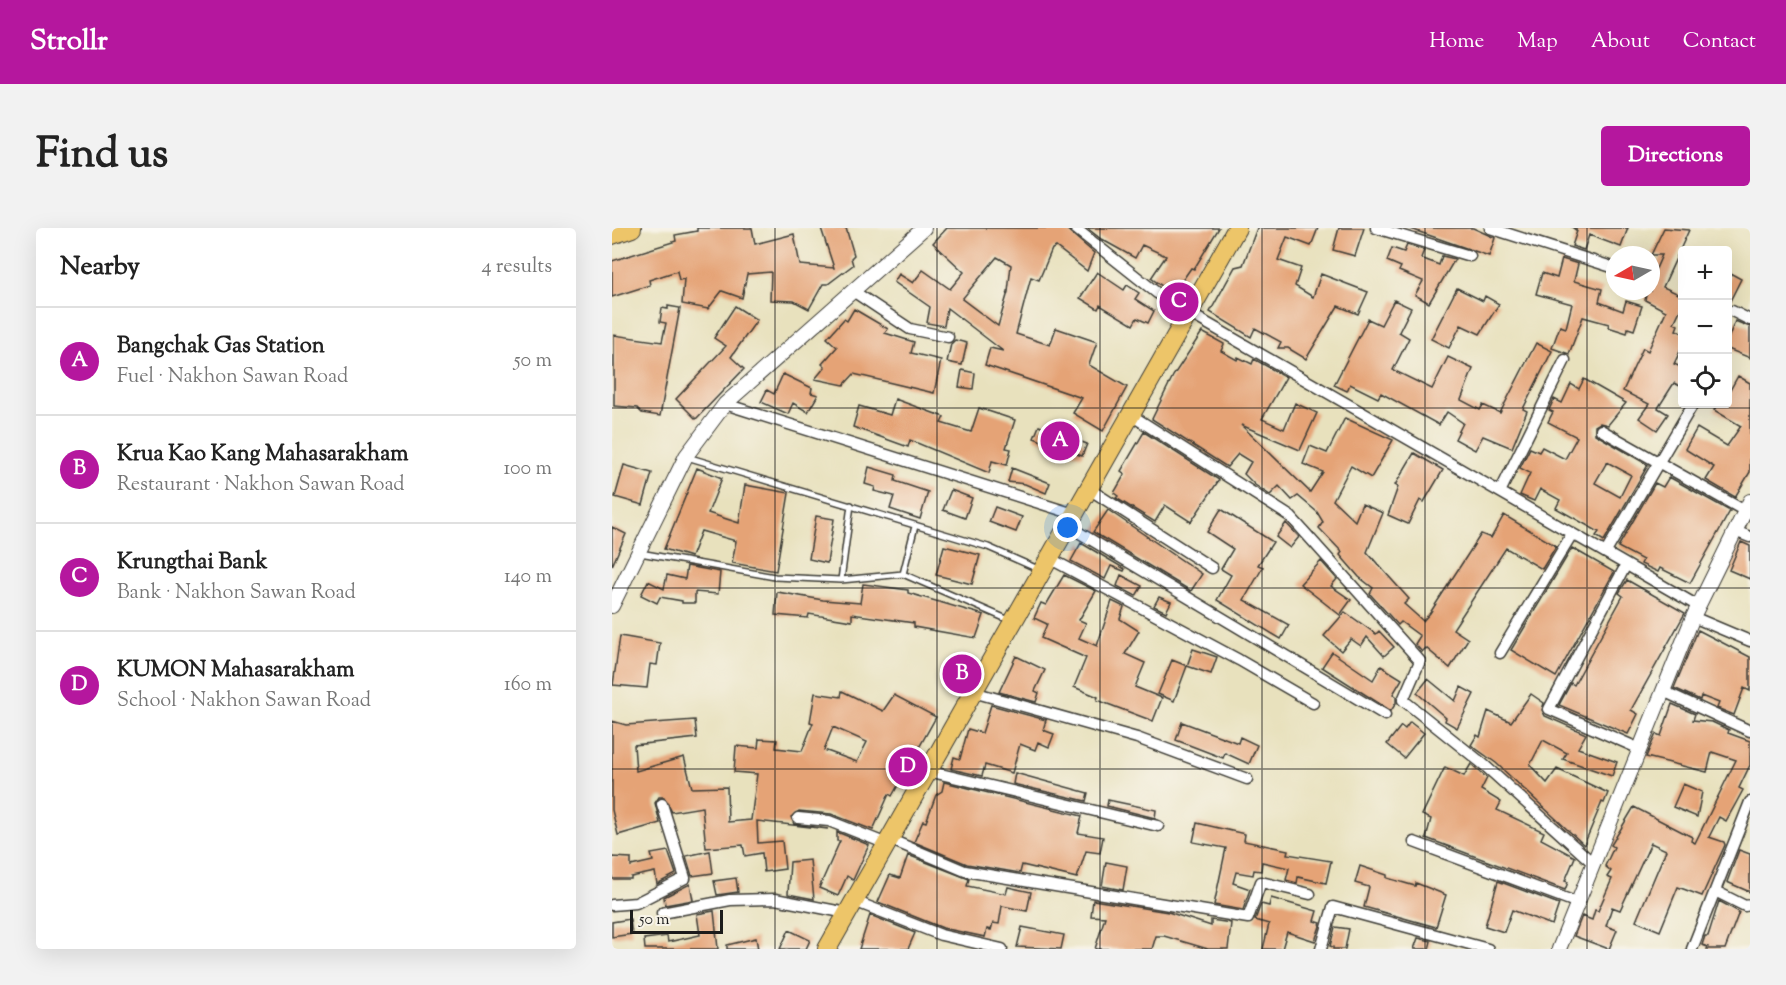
<!DOCTYPE html>
<meta charset="utf-8">
<style>
body{margin:0;font-family:"Sorts Mill Goudy",serif;background:#f2f2f2;color:#222}
.controls{position:absolute;right:18px;top:18px;display:grid;overflow:hidden;border-radius:6px;box-shadow:0 6px 24px #0002}
.controls button{width:54px;height:54px;display:grid;place-items:center;padding:0;border:0;border-bottom:2px solid #e0e0e0;background:#fff;color:#222;font:30px sans-serif}
.compass{position:absolute;left:994px;top:18px;width:54px;height:54px;border-radius:50%;background:#fff;box-shadow:0 6px 24px #0002;rotate:261deg}
.scale{position:absolute;left:18px;bottom:15px;width:93px;box-sizing:border-box;padding-left:6px;border:3px solid #1c1c1c;border-top:0;font-size:16px;line-height:21px;white-space:nowrap;color:#1c1c1c;-webkit-text-stroke:4px #f7f3e8;paint-order:stroke}
.you{position:absolute;left:456px;top:300px;width:21px;height:21px;margin:-15px;border:4px solid #fff;border-radius:50%;background:#1a73e8;box-shadow:0 0 0 9px #1a73e833}
.badge{display:grid;place-items:center;width:39px;height:39px;border-radius:50%;background:#b5179e;color:#fff;font-size:20px;font-weight:700}
.pin{position:absolute;translate:-50% -50%;border:3px solid #fff;box-shadow:0 2px 6px #0006}
.list{margin:0;padding:0;list-style:none}
h2{display:flex;justify-content:space-between;align-items:center;height:78px;margin:0;padding:0 24px;font-size:26px}
h2 small{font-size:20px;font-weight:400;color:#767676}
.list li{display:grid;grid-template-columns:39px 1fr auto;gap:18px;align-items:center;box-sizing:border-box;height:108px;padding:0 24px;border-top:2px solid #e0e0e0}
.list b{display:block;font-size:22px;white-space:nowrap}
.list p{margin:0;font-size:20px;white-space:nowrap;color:#767676}
.list em{font-size:20px;font-style:normal;color:#767676}
.icon{flex:none;width:33px;height:33px;fill:none;stroke:currentColor;stroke-width:2;stroke-linecap:round;stroke-linejoin:round}
.map{position:relative;flex:none;width:1138px;height:721px;overflow:hidden;border-radius:6px}
header{display:flex;align-items:center;gap:36px;box-sizing:border-box;height:84px;padding:0 30px;background:#b5179e;color:#fff}
header strong{font-size:28px}
nav{display:flex;gap:33px;margin-inline-start:auto;font-size:21px}
.intro{display:flex;align-items:center;justify-content:space-between;box-sizing:border-box;height:144px;padding:0 36px}
h1{margin:0;font-size:42px}
.button{padding:15px 27px;border-radius:6px;background:#b5179e;color:#fff;font-size:21px;font-weight:700}
main{display:flex;gap:36px;padding:0 36px}
aside{flex:1;background:#fff;border-radius:6px;box-shadow:0 6px 24px #0002}
.map>svg:first-child{display:block}
.building{fill:#e5a376;fill-rule:evenodd}
.lines{fill:none;stroke-linecap:round;stroke-linejoin:round}
.service-casing{stroke:#3b3a34;stroke-width:8}
.minor-casing{stroke:#3b3a34;stroke-width:13}
.tertiary-casing{stroke:#3b3a34;stroke-width:16}
.primary-casing{stroke:#3b3a34;stroke-width:20}
.service{stroke:#fff;stroke-width:5}
.minor{stroke:#fff;stroke-width:10}
.tertiary{stroke:#fff;stroke-width:14}
.primary{stroke:#edc569;stroke-width:18}
.grid{fill:none;stroke:#1c1c1c;stroke-width:1.5;stroke-opacity:0.55}
</style>
<header>
<strong>Strollr</strong>
<nav><a>Home</a><a>Map</a><a>About</a><a>Contact</a></nav>
</header>
<div class="intro"><h1>Find us</h1><a class="button">Directions</a></div>
<main>
<aside>
<h2>Nearby<small>4 results</small></h2>
<ul class="list">
<li><span class="badge">A</span><div><b>Bangchak Gas Station</b><p>Fuel · Nakhon Sawan Road</p></div><em>50 m</em></li>
<li><span class="badge">B</span><div><b>Krua Kao Kang Mahasarakham</b><p>Restaurant · Nakhon Sawan Road</p></div><em>100 m</em></li>
<li><span class="badge">C</span><div><b>Krungthai Bank</b><p>Bank · Nakhon Sawan Road</p></div><em>140 m</em></li>
<li><span class="badge">D</span><div><b>KUMON Mahasarakham</b><p>School · Nakhon Sawan Road</p></div><em>160 m</em></li>
</ul>
</aside>
<div class="map">
<svg width="1138" height="721" viewBox="0 0 1138 721">
<rect width="100%" height="100%" fill="#f7f3e8"/>
<filter id="ink" filterUnits="userSpaceOnUse"><feTurbulence type="fractalNoise" baseFrequency=".0167" numOctaves="2"/><feDisplacementMap in="SourceGraphic" scale="12" xChannelSelector="R" yChannelSelector="G"/><feConvolveMatrix kernelMatrix="1 2 1 2 8 2 1 2 1" color-interpolation-filters="sRGB"/></filter>
<filter id="wash" filterUnits="userSpaceOnUse"><feTurbulence type="fractalNoise" baseFrequency=".008" numOctaves="4" result="noise"/><feDisplacementMap in="SourceGraphic" scale="24" xChannelSelector="R" yChannelSelector="G"/><feGaussianBlur stdDeviation="1.35" result="paint"/><feColorMatrix in="noise" values="0 0 0 0 0 0 0 0 0 0 0 0 0 0 0 0 0 1.4 0 .05"/><feComposite in="paint" operator="in"/></filter>
<g filter="url(#wash)">
<rect width="100%" height="100%" fill="#e8e1bd"/>
<g id="blocks">
<path class="building" d="M85,0H140L143,16L182,6L188,37L222,40L209,0H234L242,27L239,30L241,37L216,56H211L197,81L182,73L158,72L159,44L135,46L130,70L110,63L96,81L70,76L72,51L67,52L65,43L37,52L38,57L0,69V33L64,13L63,7L85,3Z
M335,0H453L482,25L475,43L444,19L440,21L427,52L419,49L404,106L438,117L444,100L485,114L477,137L515,159L491,203L461,185L470,170L373,137L378,120L391,123L335,80L332,98L315,95L318,79L282,54L287,46L301,55L311,42L338,61L352,44L321,15ZM385,29L399,37L396,64L386,98L350,71Z
M475,0H607L582,41L579,40L561,66L539,50L554,28L530,17L523,30L489,11Z
M645,0H706L699,18L675,9L666,32L689,40L683,58L701,69L709,46L756,64L746,86L726,78L694,131L676,120H666L669,114L643,100L639,109L598,84L623,39L631,37Z
M727,0H752L743,28L721,22Z
M796,0H861L883,10L877,28Z
M961,0H1016L1009,19L977,7L972,22L960,18L965,3Z
M1052,0L1077,2L1051,59L1071,68V76L1062,95L1066,97L1064,102L1071,105V117L1062,136L1071,140V153L1068,158L1062,155L1046,180L1056,186L1045,202L1027,190L1037,176L1011,163L1031,120L1036,123L1054,83L1033,72L1035,63H1039V52L1050,27H1039Z
M795,17L812,22L809,30L827,37L830,28L843,31L817,75L803,67L811,53L787,43L789,39L775,33L780,20L792,24Z
M950,31L966,36L962,53L990,61L987,74L1011,83L1014,73L1030,78L1022,102L1016,100L1015,105L996,99L997,96L971,89L957,126L940,120L948,98L954,100L960,76L924,66L930,45L945,50Z
M485,44L512,62L515,57L527,65L523,71L542,83L536,95L525,90L521,97L488,77L486,81L468,70Z
M1118,45L1129,51L1116,77V51Z
M845,60L871,73L873,68L887,76L868,106L849,97L837,120L819,111Z
M782,72L799,80L787,104L797,110L781,142L820,161L836,129L861,141L849,172L868,182L871,177L888,185L924,115L940,123L911,181L915,183L900,220L871,208L863,222L843,211L851,195L835,184L827,197L769,165L766,170L738,156L735,163L722,157L756,91L769,97Z
M56,78L68,80L48,188L30,185L25,180L2,178V107L50,114L54,95L48,94L50,80L56,81Z
M123,78L145,92L119,129L132,141L84,191L64,171L114,118L102,110Z
M242,81L276,101L273,105L302,114L299,125L329,132L322,165L242,146L232,157L203,151L213,139L210,136L225,119L215,110L232,91L235,93Z
M1123,93L1138,99V130L1116,121V111Z
M590,104L612,116L609,123L625,132L626,129L640,136L642,131L674,149L650,191L672,201L683,175L705,185L688,222L629,197L698,264L711,244L691,236L698,218L715,225L733,190L781,212L759,250L739,238L721,272L743,293L750,276L771,285L755,324L797,371L792,376L811,393L818,385L869,306L879,310L892,287L944,318L930,341L894,320L841,401L856,411L838,440L814,420L810,424L803,416L808,408L789,394L786,397L758,366L761,360L747,349L728,327L730,324L707,300L711,294L705,284L686,268L680,272L667,258L658,267L643,257L632,246L639,234L626,226L615,239L540,191L561,148Z
M343,112L355,115L350,137L335,134L339,116Z
M350,142L363,145L361,161L347,159Z
M171,146L200,160L199,165L206,167L196,184L181,175L176,186L149,174L155,162L162,166Z
M1126,148L1138,155V244L1123,269L1094,252L1102,239L1073,221L1085,200L1115,218L1129,198L1102,182L1106,176H1116V166Z
M972,151L1014,175L996,197L988,195L983,198V206L1036,237L992,313L984,308L987,304L944,280L948,272L928,261L922,273L908,267L918,245L908,240L918,220L927,224L930,219L953,231L965,209L936,194L941,184L937,182L942,171L950,175L959,156L967,161ZM995,234L1019,247L1008,269L983,255Z
M283,171L332,189L329,195L359,204L367,180L403,192L394,220L399,221L395,237L380,233L377,245L298,212L296,219L241,199L247,178L278,187Z
M427,198L475,216L470,228L422,210Z
M532,204L607,252L579,294L553,277L543,294L504,270L506,268L502,265L513,246L509,243Z
M802,225L831,242L812,274L808,272L796,296L776,287L786,259L783,257Z
M12,237L40,245L31,277L3,269Z
M257,239L284,247L283,253L316,264L308,291L278,281L282,268L262,263L263,259L253,256Z
M85,240L110,250L96,285L127,295L133,257L177,265L164,343L120,335L124,313L89,303L79,329L52,321Z
M400,240L438,255L434,265L413,256L396,254Z
M1057,249L1118,283L1078,355L1048,340L1046,344L1029,336L1031,332L1006,319L1043,255L1051,259Z
M339,262L360,270L353,290L331,282Z
M383,279L410,289L404,304L377,294Z
M609,281L661,314L646,337L651,339L632,372L677,397L669,411L605,372L619,347L609,341L621,321L595,304Z
M496,282L590,346L579,363L481,304Z
M204,288L222,291L215,335L197,331Z
M674,295L687,309L678,320L664,309Z
M0,299L14,306L0,338Z
M1129,314L1138,318V351L1117,342Z
M469,315L513,341L512,343L499,338L493,351L459,333Z
M332,318L368,327L360,356L324,347Z
M960,320L1002,344L944,449L899,422Z
M709,333L725,351L719,358L739,372L728,387L688,356Z
M75,338L108,344L106,366L83,364V375H70V373L48,369L45,375L29,367L36,353L52,361L55,347L73,351Z
M452,347L484,363L467,392L474,395L467,410L485,418L500,373L512,379L508,391L527,403L513,426L533,435L523,459L550,470L541,493L485,472L486,469L462,459L474,430L429,410L435,396L422,390L429,375L434,377Z
M509,347L530,358L524,368L505,358Z
M1015,352L1073,385L1019,482L1026,486L1016,506L947,477L959,455L962,457L1011,368L1007,365Z
M251,356L296,362V365L372,387L364,410L302,399V395L240,386V393L197,386L196,390L163,387L165,364L211,372L248,375Z
M547,369L559,374L554,384L542,378Z
M733,384L764,406L767,403L782,419L772,428L755,409L749,418L739,411L729,423L712,408Z
M1086,402L1138,429V463L1132,460L1122,487L1105,480L1107,475L1089,468L1088,472L1062,460Z
M8,408L48,415L45,437L38,436L35,460L1,457Z
M581,421L605,429L599,446L575,438Z
M720,424L761,452L769,438L790,451L781,466L784,468V475L779,483L710,439Z
M404,428L433,442L423,463L427,465L424,474L387,464Z
M560,432L575,438L562,473L546,466Z
M816,451L843,473L849,459L862,466L845,500L833,493L834,490L805,465Z
M230,463L271,483L282,467L324,489L280,568L277,566L261,602L219,586L187,583L179,589L182,596L216,601L145,593L146,615L170,613L173,641L152,644L150,625L133,628L131,617L94,620L90,579L60,584L52,569H47L43,575L48,595L6,607L0,582V493L14,497L83,492L85,510L22,517L24,543L72,529L80,560L115,559L116,594L139,592L145,546L122,544L124,518L146,520L147,511L165,512L164,520L190,523L201,495L198,494L203,465L229,469ZM221,499L255,514L245,534L212,522Z
M919,466L932,475L930,482L933,488L974,506L966,520L1005,534L1000,548L951,531L955,525L931,512L918,537L935,555L945,541L996,565L992,575L990,574L972,617L884,535L859,517L865,507L868,509L876,483L899,494Z
M1060,476L1083,486L1081,492L1100,494L1117,502L1116,505L1138,513V537L1127,560L1131,562L1124,575L1114,593L1107,589L1097,609L1112,614L1113,617L1090,668L1066,659L1048,703L1024,693L1054,622L1039,615L1008,682L1000,679L994,698L1005,702L997,721L962,708L970,688L980,692L983,682L986,683L1000,651L995,649L999,643L993,638L1002,619L999,617L1022,579L1080,609L1079,613L1083,615L1124,532L1100,524L1095,544L1034,529L1044,506L1049,508Z
M379,477L434,492L431,502L442,506L437,519L426,514L423,522L408,516L400,545L373,537L370,548L339,541L342,529L348,531L356,501L370,505Z
M570,494L626,515L628,509L645,517L637,536L613,525L611,530L564,512Z
M798,494L812,505L792,530L775,516L789,498L793,501Z
M859,536L875,550L869,562L889,574L885,582L932,604L929,611L963,629L953,653L956,654L953,662L814,610L819,591L810,587L833,539L852,548Z
M403,545L476,565L474,573L401,556Z
M332,554L470,588L466,605L491,609L488,625L474,623L465,650L410,637L408,645L355,636L302,614L311,593L314,594L324,567L330,563Z
M1071,556L1090,564L1085,589L1061,579Z
M496,572L544,582L543,590L495,578Z
M585,595L633,606L632,613L676,622L675,626L719,633L714,655L686,649L685,655L674,652L677,640L650,634L649,643L642,642L641,647L624,644L621,655L638,661L631,682L602,677L614,620L581,614Z
M225,604L257,617L241,652L235,648L226,668L207,660L228,613H225Z
M1127,622L1138,626V664L1115,654Z
M56,623L64,646L45,656L43,644L19,649V651H0V629L19,630V638L41,633L39,626Z
M98,623L101,645L80,648L74,628Z
M296,627L357,651L355,658L394,666L396,659L419,664L415,683L390,678L387,696L381,695L379,702L375,701L373,709L331,700L266,674L278,647L288,650Z
M198,632L202,671L176,666L178,634Z
M494,634L515,638L511,662L490,658Z
M748,638L775,647V650L803,658L804,655L834,667L824,699L752,679L757,659L743,655Z
M124,650L126,664L105,667L102,653Z
M886,653L947,676L940,697L900,682L892,704L873,698Z
M78,656L81,672L53,677L52,669Z
M659,670L705,683L702,693L709,695L703,713L675,704L670,721H651L657,696L643,692L649,676L657,678Z
M481,672L556,684L599,698V692L619,695L616,721H596L552,708H544L540,721H483L493,689L479,688Z
M1107,673L1127,684L1113,721H1095L1096,719L1090,717L1093,708H1096Z
M102,683L106,721H33L32,711L55,708L56,714L88,707L85,686Z
M258,687L303,705L296,721H247Z
M18,691L20,706L0,709V694Z
M410,699L452,707L449,721L405,719Z
M723,699L737,701L733,721H721V719L718,718Z
M177,702L198,712L194,721H168Z
M144,710L146,721H115V717Z
M806,710L819,713L817,721H802Z"/>
</g>
</g>
<g filter="url(#ink)">
<use href="#blocks" fill-opacity="0" stroke="#3b3a34" stroke-width="1.5"/>
<g class="lines">
<g class="service-casing">
<path id="service" d="M75,229L376,319L426,341
M28,325L163,349L229,352L291,346L397,392
M291,346L303,298
M229,352L239,277"/>
</g>
<g class="minor-casing">
<path id="minor" d="M463,0L545,65L577,85L1086,378
M764,0L858,28
M878,0L1003,40
M241,63L298,101L336,109
M1120,83L1138,92
M113,176L462,286
M519,187L679,289L808,433L791,472L871,536L982,636
M989,202L1133,283
M477,261L600,340
M888,264L953,132
M456,298L773,487
M1123,303L1138,309
M994,324L1081,176
M437,330L627,432L701,475
M1014,337L937,481L1028,521
M1081,389L1138,413
M888,425L960,306
M1051,463L1138,503
M361,464L525,510L635,551
M316,543L546,598
M186,590L217,593L275,616
M277,611L353,643L636,690L649,654L698,666
M802,614L966,675
M1103,663L1133,678L1138,677
M242,673L329,707L390,721
M0,677L24,675L73,650L50,576
M50,685L118,672L163,671L235,685
M709,721L721,679L876,721
M1080,721L1138,574"/>
</g>
<g class="tertiary-casing">
<path id="tertiary" d="M0,378L74,228L113,176L312,0
M947,721L1081,389L1138,273"/>
</g>
<g class="primary-casing">
<path id="primary" d="M0,7L20,0
M215,721L625,0"/>
</g>
<use href="#service" class="service"/>
<use href="#minor" class="minor"/>
<use href="#tertiary" class="tertiary"/>
<use href="#primary" class="primary"/>
</g>
</g>
<path class="grid" d="M163,0V721M325,0V721M488,0V721M650,0V721M813,0V721M975,0V721M0,180H1138M0,360H1138M0,541H1138"/>
</svg>
<div class="controls">
<button>+</button>
<button>−</button>
<button><svg class="icon" aria-label="locate" viewBox="0 0 24 24"><circle cx="12" cy="12" r="6"/><path d="M12 2v4M12 18v4M2 12h4M18 12h4"/></svg></button>
</div>
<svg class="compass" viewBox="-18 -18 36 36"><path d="M0-13l5 13h-10z" fill="#e53935"/><path d="M0 13l5-13h-10z" fill="#767676"/></svg>
<div class="scale">50 m</div>
<div class="you"></div>
<div class="pin badge" style="left:448px;top:213px">A</div>
<div class="pin badge" style="left:350px;top:446px">B</div>
<div class="pin badge" style="left:567px;top:74px">C</div>
<div class="pin badge" style="left:296px;top:539px">D</div>
</div>
</main>
